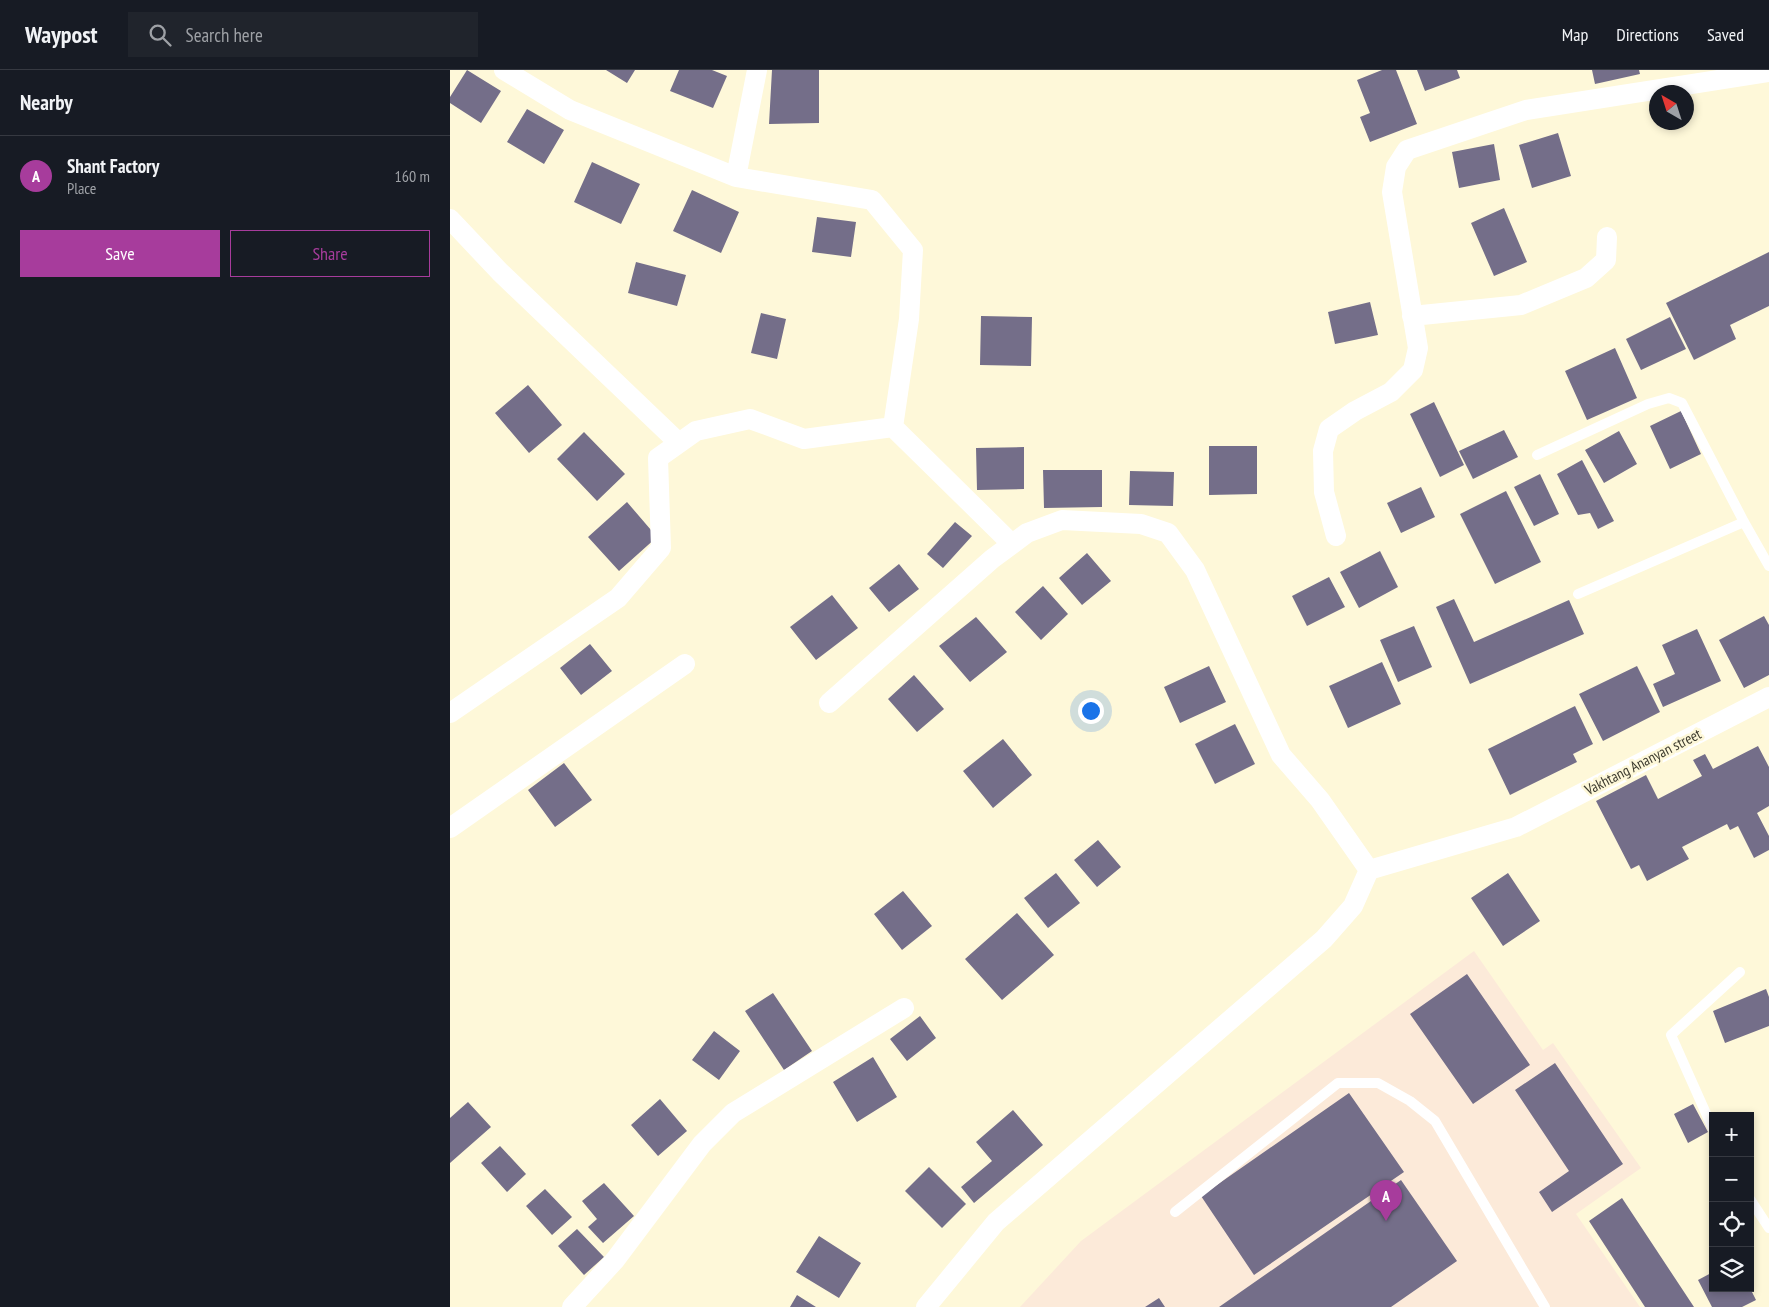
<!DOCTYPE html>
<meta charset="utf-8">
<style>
body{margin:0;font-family:"PT Sans Narrow",sans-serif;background:#20242c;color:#f1f3f6}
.controls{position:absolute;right:15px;bottom:15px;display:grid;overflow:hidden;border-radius:0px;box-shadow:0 2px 8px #0003}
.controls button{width:45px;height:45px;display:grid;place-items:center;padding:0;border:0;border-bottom:1px solid #363941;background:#171b24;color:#f1f3f6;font:25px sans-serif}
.compass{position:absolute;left:1199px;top:15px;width:45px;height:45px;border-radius:50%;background:#171b24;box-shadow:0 2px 8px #0003;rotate:321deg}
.you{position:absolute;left:640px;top:640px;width:18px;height:18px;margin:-12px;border:4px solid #fff;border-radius:50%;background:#1a73e8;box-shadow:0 0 0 8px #1a73e833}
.badge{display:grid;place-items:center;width:32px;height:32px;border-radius:50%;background:#a73c9c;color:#fff;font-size:16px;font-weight:700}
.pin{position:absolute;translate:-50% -41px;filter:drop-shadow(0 1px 2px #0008)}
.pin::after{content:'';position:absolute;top:26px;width:18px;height:15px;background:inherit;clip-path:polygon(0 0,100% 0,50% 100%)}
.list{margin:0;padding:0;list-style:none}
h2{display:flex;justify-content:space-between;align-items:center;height:65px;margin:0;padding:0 20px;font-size:21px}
h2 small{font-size:16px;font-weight:400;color:#9ea1a6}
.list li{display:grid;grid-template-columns:32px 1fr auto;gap:15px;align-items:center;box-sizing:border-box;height:80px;padding:0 20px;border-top:1px solid #363941}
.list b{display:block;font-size:19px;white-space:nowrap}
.list p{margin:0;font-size:16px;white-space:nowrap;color:#9ea1a6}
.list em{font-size:16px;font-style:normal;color:#9ea1a6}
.actions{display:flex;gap:10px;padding:15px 20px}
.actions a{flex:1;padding:11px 0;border:1px solid #a73c9c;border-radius:0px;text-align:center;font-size:18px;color:#a73c9c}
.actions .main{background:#a73c9c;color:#fff}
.icon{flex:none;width:28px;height:28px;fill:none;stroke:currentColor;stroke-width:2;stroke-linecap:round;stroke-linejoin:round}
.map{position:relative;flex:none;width:1319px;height:1237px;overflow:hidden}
header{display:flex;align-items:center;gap:30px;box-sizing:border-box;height:70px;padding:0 25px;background:#171b24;border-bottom:1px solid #363941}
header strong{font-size:24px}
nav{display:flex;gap:28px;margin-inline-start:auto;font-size:18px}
.search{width:350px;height:45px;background:#20242c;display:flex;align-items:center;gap:12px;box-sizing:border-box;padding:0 18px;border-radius:0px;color:#9ea1a6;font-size:19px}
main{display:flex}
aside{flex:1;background:#171b24}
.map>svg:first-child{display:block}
.industrial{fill:#fcead9}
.building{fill:#746e89}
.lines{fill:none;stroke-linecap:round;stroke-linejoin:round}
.lane{stroke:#fff;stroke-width:10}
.street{stroke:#fff;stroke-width:20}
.labels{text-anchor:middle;stroke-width:5;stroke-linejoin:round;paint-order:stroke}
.street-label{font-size:15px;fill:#3c3a2e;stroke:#fef8d9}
</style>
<header>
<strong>Waypost</strong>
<div class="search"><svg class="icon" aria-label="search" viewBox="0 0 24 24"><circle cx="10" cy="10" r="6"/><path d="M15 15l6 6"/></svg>Search here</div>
<nav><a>Map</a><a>Directions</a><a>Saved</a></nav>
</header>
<main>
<aside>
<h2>Nearby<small></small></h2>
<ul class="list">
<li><span class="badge">A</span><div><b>Shant Factory</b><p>Place</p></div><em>160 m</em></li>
</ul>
<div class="actions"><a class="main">Save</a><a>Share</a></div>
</aside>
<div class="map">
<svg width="1319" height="1237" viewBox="0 0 1319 1237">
<rect width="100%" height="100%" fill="#fef8d9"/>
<path class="industrial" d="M1024,881L1093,980L1103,973L1191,1098L1126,1144L1190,1237H570L631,1171Z"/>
<path class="building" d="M17,0L51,21L31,53L0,33V27Z
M156,0H185L177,13Z
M229,0H262L277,6L263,38L220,21Z
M322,0H369V53L319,54Z
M932,0H946L967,54L920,72L910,47L920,43L907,10Z
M967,0H1007L1010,8L975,21Z
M1142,0H1189L1190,4L1145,14Z
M77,39L114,60L94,94L57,72Z
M1108,63L1121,106L1082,118L1069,75Z
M1044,74L1050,110L1009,118L1002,82Z
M142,92L190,114L171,154L124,132Z
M242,120L289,142L271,183L223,161Z
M1054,138L1077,192L1044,206L1021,153Z
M367,147L406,152L401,187L362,182Z
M1319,182V236L1280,255L1286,269L1244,290L1216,233Z
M186,192L236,205L227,236L178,223Z
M920,232L928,265L885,274L878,242Z
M311,243L336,249L327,289L301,283Z
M531,246L582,247L581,296L530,295Z
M1220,247L1236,279L1191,300L1176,269Z
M1165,278L1187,328L1137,350L1115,301Z
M78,315L112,355L79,383L45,343Z
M984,332L1014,395L990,407L960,344Z
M1231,341L1251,384L1220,399L1200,356Z
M1054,360L1068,387L1023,409L1009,381Z
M1169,361L1187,394L1154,413L1135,380Z
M134,362L175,404L147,431L107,389Z
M759,376H807V424L759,425Z
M574,377V419L527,420L526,378Z
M1132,390L1164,451L1148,459L1140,443L1128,445L1107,404Z
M593,400H652V437L594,438Z
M680,401L724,402L723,436L679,435Z
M1090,404L1109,444L1084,456L1064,417Z
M971,417L985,447L951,463L937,433Z
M1056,421L1091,492L1045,514L1010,444Z
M177,432L207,467L169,501L138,467Z
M505,452L522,466L493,498L477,484Z
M930,481L948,517L909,538L890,502Z
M637,483L661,511L632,535L609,508Z
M449,494L469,519L439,542L419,518Z
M879,507L895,537L857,556L842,526Z
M593,516L618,544L591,570L565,542Z
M382,525L408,558L366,590L340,557Z
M1004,529L1024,572L1119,530L1134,564L1020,614L986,537Z
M1314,546L1319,555V605L1294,618L1269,570Z
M526,547L557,582L520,612L489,576Z
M964,556L982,597L948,612L930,570Z
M1247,559L1271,611L1213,637L1203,614L1225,604L1212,575Z
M140,574L162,601L131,625L110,598Z
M932,592L951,634L898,658L879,616Z
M759,596L776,632L730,653L714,617Z
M1187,596L1210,642L1153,671L1129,624Z
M464,605L494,639L467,662L438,629Z
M1125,636L1143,674L1123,684L1127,692L1060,725L1038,679Z
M785,654L805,694L765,714L745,674Z
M553,669L582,705L543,738L513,701Z
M1308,676L1319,697V736L1307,743L1319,766V780L1304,788L1288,756L1280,760L1277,754L1232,777L1239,789L1197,811L1189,795L1181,799L1146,731L1196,705L1208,729L1252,706L1243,690L1255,684L1263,699Z
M114,693L142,730L105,757L78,720Z
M648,770L671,797L647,817L624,790Z
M606,803L630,833L598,858L574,828Z
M1058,803L1090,851L1053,876L1021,828Z
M453,821L482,856L452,880L424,844Z
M567,843L604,885L552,930L515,889Z
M1017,904L1080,995L1023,1034L960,944Z
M1316,919L1319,927V956L1275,973L1263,941Z
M323,923L362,981L334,1000L295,941Z
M470,946L486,968L457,991L440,969Z
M264,961L290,981L269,1010L242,990Z
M423,987L447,1027L407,1052L383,1012Z
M1105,993L1173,1094L1102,1142L1089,1122L1119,1101L1065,1020Z
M899,1023L954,1102L804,1205L751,1126Z
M210,1029L237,1061L208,1086L181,1055Z
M18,1032L41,1057L0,1093V1048Z
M1243,1034L1258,1062L1238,1073L1224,1044Z
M563,1040L593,1075L524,1133L511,1117L542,1091L526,1072Z
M50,1076L76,1104L57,1122L31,1093Z
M479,1097L516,1134L492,1158L455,1121Z
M951,1110L1007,1191L941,1237H769Z
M154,1113L184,1146L153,1173L138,1157L147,1149L132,1131Z
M95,1119L122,1147L102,1165L76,1136Z
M1172,1128L1244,1237H1195L1139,1151Z
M127,1159L154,1187L134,1205L108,1176Z
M369,1166L411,1193L389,1228L346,1202Z
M1263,1202V1218H1300L1306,1230L1292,1237H1262L1248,1210Z
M347,1225L366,1237H340Z
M709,1228L715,1237H695Z"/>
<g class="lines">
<path class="lane" d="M1087,385L1198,334L1219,328L1232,333L1294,452L1319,496
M1128,524L1294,452
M1263,1059L1221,965L1290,902
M1300,1129L1319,1158
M725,1142L888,1013H928L960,1031L985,1051L1095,1237"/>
<path class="street" d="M54,0L120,40L286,107L422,130L463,180L459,249L443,357
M286,107L307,0
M0,149L50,202L229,373
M962,246L1071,235L1136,208L1156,190L1157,167
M886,466L874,422L873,381L879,359L905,341L941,322L963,300L968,278L942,122L946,97L957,80L1076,40L1319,2
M379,633L542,489L577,463L612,450L691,454L718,463L745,500L831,685L870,730L919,800L1066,757L1319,627
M0,643L168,528L211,478L208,388L246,361L300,349L354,369L443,357L562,474
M0,758L235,594
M122,1237L165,1190L252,1074L283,1043L454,938
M476,1237L546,1152L874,869L903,836L919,800"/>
</g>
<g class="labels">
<g class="street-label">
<text transform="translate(1193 692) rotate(-27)" y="5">Vakhtang Ananyan street</text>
</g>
</g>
</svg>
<div class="controls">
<button>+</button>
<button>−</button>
<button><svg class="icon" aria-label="locate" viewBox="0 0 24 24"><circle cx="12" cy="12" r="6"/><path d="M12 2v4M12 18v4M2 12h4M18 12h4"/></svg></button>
<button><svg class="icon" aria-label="layers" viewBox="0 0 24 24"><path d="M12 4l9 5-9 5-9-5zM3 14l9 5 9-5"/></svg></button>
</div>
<svg class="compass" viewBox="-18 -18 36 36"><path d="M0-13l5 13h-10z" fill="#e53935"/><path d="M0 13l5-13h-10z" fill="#9ea1a6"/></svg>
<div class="you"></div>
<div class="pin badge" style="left:936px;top:1151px">A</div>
</div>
</main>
